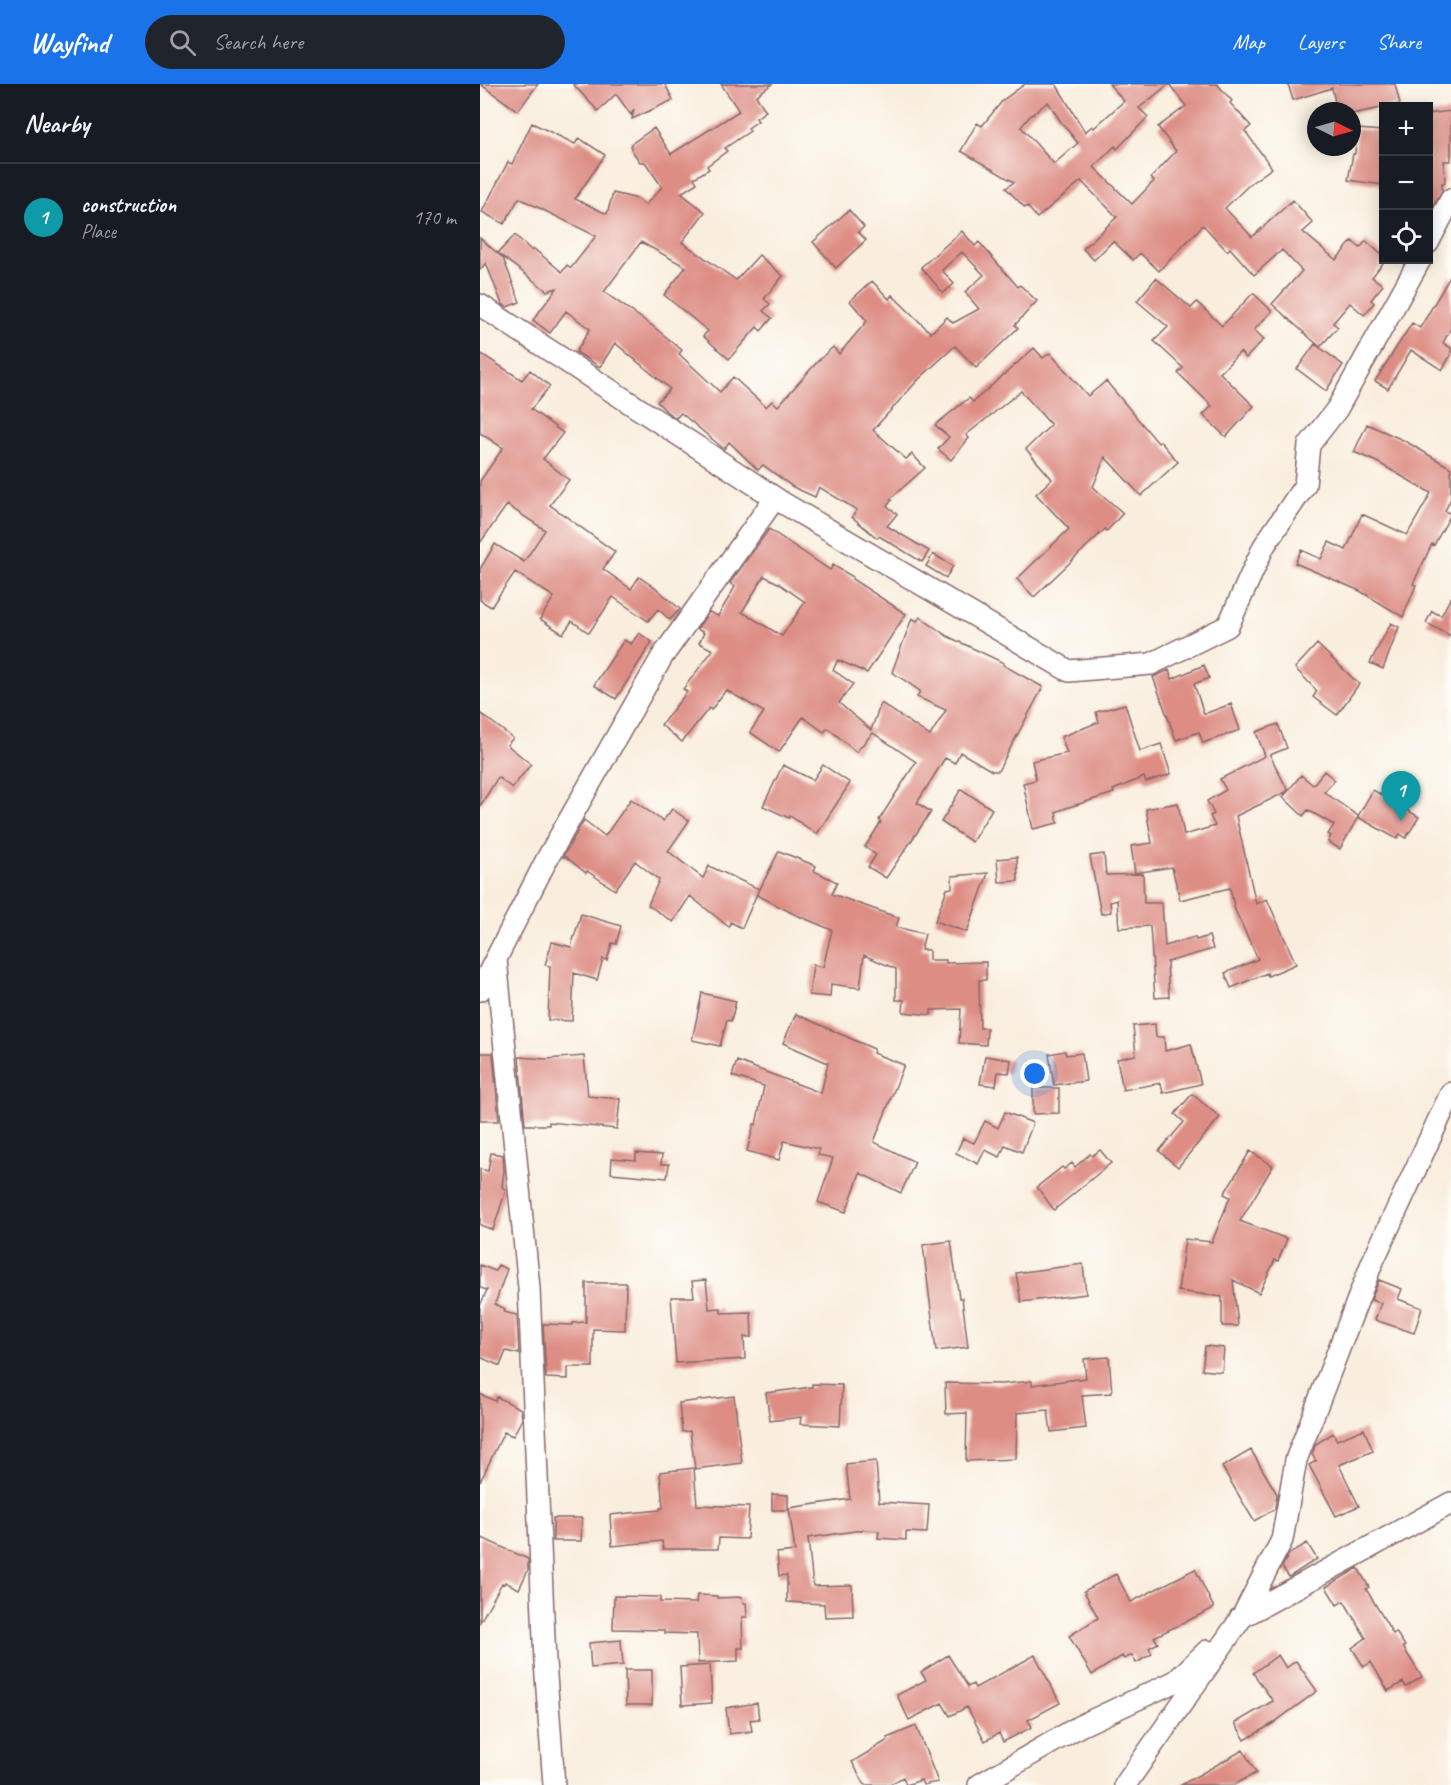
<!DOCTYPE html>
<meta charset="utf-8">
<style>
body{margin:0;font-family:Caveat,sans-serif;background:#20242c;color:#f1f3f6}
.controls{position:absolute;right:18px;top:18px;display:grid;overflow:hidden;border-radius:0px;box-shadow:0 3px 15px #0003}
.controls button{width:54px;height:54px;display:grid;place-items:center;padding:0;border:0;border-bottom:2px solid #363941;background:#171b24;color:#f1f3f6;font:30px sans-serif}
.compass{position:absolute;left:827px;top:18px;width:54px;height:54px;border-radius:50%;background:#171b24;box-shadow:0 3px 15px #0003;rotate:95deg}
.you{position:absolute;left:555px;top:990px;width:21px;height:21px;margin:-15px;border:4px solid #fff;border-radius:50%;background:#1a73e8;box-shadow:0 0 0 9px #1a73e833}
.badge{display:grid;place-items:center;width:39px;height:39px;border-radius:50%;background:#1a73e8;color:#fff;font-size:20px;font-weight:700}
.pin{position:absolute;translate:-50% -50px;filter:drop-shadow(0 2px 3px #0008)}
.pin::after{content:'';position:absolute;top:32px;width:21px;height:18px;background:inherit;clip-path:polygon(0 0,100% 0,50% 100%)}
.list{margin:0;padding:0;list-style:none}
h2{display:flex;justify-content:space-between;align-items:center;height:78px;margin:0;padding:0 24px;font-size:26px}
h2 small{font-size:20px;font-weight:400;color:#9ea1a6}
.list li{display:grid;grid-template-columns:39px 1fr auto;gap:18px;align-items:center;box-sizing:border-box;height:108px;padding:0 24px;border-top:2px solid #363941}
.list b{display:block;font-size:22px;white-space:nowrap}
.list p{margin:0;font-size:20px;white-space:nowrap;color:#9ea1a6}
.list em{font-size:20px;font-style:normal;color:#9ea1a6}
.icon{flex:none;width:33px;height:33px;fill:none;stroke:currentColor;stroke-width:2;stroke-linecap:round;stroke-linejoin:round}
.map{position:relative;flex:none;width:971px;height:1701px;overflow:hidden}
header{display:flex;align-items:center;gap:36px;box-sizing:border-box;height:84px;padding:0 30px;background:#1a73e8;color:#fff}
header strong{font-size:28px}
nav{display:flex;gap:33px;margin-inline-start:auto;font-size:21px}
.search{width:420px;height:54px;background:#20242c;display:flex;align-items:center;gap:15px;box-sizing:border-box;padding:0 21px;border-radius:33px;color:#9ea1a6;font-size:22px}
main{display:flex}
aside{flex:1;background:#171b24}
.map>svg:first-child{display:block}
.building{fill:#dd8d84;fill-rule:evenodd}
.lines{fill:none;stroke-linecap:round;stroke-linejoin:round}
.minor-casing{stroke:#87676a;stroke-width:24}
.minor{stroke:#fff;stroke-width:21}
</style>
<header>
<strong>Wayfind</strong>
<div class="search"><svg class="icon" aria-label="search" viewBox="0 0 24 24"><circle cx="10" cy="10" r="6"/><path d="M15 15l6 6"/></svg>Search here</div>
<nav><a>Map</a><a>Layers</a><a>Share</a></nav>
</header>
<main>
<aside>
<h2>Nearby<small></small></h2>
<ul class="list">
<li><span class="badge" style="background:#0f9aa8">1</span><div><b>construction</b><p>Place</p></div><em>170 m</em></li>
</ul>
</aside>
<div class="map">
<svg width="971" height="1701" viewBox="0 0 971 1701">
<rect width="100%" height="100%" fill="#fdfcf7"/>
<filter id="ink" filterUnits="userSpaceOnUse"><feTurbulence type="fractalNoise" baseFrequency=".0167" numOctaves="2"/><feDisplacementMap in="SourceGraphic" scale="12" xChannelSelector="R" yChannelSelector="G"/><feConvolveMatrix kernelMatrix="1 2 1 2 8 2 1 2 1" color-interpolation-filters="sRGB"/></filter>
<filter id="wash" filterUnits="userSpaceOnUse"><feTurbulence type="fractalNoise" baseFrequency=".008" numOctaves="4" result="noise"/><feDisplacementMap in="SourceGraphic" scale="24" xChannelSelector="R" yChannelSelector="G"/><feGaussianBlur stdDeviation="1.35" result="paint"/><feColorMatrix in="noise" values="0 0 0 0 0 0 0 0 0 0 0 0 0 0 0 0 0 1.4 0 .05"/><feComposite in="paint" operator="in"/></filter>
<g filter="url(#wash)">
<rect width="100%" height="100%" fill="#f9eede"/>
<g id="blocks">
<path class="building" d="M0,0H58L38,27Z
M93,0H185L193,16L152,35L154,25L151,31L136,10L118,27Z
M241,0H292L276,12L286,27L276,34L278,37L268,44L270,47L245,64L247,67L227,82L229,85L214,94L217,99L201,109L225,128L202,158L256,196L279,171L303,192L284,215L290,220L283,227L292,234L281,247L277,243L249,275L223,252L228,247L184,211L206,183L161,158L124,208L174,243L202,266L199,270L240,308L253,293L286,323L292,317L298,322L338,277L353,263L359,270L387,237L370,217L392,197L409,215L412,211L451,249L467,233L473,239L499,225L485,208L504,191L482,168L462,186L474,200L463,209L441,183L482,147L495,162L499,158L538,203L540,201L557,217L535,241L538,244L496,284L475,262L438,296L393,346L426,375L432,370L445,384L410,415L412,416L407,422L417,430L407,442L449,467L442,478L399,452L397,454L372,433L377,426L339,403L335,413L313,403L283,381L278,386L249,358L244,365L201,329L196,334L188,329L177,318L190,305L135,259L120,283L96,268L110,245L86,227L70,249L53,236L77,204L67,207L18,169L35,151L52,167L54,165L82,188L87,181L91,184L116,152L39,114L24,140L2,128L28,78L32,80L52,39L95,60L99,54L125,71L95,115L127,130L133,109L158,115L165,121L182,103L165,78H160L151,65V60L174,44L191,70L259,27Z
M545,0H576L605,48L612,42L614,44L644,17L629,0H689L659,24L668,33L637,65L635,62L614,83L652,120L674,97L671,94L696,67L678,43L706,22L689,0H737L752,17L750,19L771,42L765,47L792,84L771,99L745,124L772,153L813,116L833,139L823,148L856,176L872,157L880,164L886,157L903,172V179L892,193L903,201L891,216L894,219L884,231L870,219L853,239L858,243L840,263L792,220L822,187L802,166L774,191L750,164L747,167L723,141L679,187L660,169L653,176L633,157L614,176L603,165L637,133L601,97L557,134L547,122L545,124L526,104L534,98L481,67L497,39L502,42L523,16ZM568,18L581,38L598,59L574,80L541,43L550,32Z
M808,0H915L920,20L872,30V27H857L852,4L813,16Z
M971,27V77H964L965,99H962V107L948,131V30Z
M877,45L903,47V101L868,96L873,70H875Z
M369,126L384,143L378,148L386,156L356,184L333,158Z
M0,154L23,174L40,218L27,223L22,220L6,179L0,186Z
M971,191V244L963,259L971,264V271L962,286L931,266L908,305L895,297L932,239L940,244Z
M676,194L711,224L717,218L742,242L773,209L792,227L774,246L784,255L766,274L760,268L740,289L774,322L746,353L723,331L732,322L698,289L703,284L674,257L688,243L657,217Z
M835,260L863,281L846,307L817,285Z
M554,264L563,274L570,269L608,312L626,297L678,359L680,357L698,378L661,412L625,373L613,403L643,429L627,447L625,445L554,513L537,495L589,445L556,410L572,395L546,365L571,341L541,307L486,351L489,354L471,376L458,365L469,353L455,341L489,314L493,318Z
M0,269L42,296L50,286L70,302L51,325L83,349L63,375L89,396L70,421L135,468L123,485L151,505L159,493L177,505L200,525L190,536L178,525L168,537L133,513L109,549L92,537L83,550L60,535L74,513L35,488L11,523L0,516V485L15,460L44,478L65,446L27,421L0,459V397L23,364L0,349Z
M887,340L925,357L971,384V414L965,427L971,430L954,461L952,460L933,500L936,501L923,533L880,507L815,479L821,466L841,475L849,458L866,466L882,430L927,451L951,409L897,378L874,368Z
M289,445L350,486L353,481L373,493L372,495L426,530L387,589L358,576L353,586L373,600L359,619L391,646L401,619L450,652L466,626L437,613L440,607L412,588L432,534L437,537L440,533L467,552L524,579L523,581L563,603L518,687H512L480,668L475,679L465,674L437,719L451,728L406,794L388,783L396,771L385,763L401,738L399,736L436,678L393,649L376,668L348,644L344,648L323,633L299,668L270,648L284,628L246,606L231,626L229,624L202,658L181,641L207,608L203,605L233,566L219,559L224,549L217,545L229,528L238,532L255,503L250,499ZM284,492L298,499L325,518L302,552L262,528Z
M453,470L473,482L466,494L446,482Z
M971,513V552L946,539L952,527L961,532Z
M911,539L919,543L903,585L890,579Z
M159,549L172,558L136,615L114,601L144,556L151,560Z
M837,560L879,600L857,631L833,613L837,607L815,584Z
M724,581L729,594L714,600L724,630L751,620L760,646L723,659L719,648L696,656L673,593L689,586L692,595Z
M645,620L660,667L681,660L691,690L666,698L664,693L633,706L634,709L586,724L576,728L578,739L553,745L543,699L556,696L552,677L587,669L581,653L619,638L616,628Z
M0,629L33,654L27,661L51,680L32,704L18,693L0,722Z
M798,640L807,664L790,671L808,707L756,732L776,820L787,815L816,880L788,892L787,889L751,904L745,889L778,875L755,826L750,804L700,816L692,783L655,789L651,762L672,759L666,725L698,719L704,751L735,742L730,732L734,730L727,717L746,706L740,695L785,672L776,648Z
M303,681L333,696L343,681L370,699L337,750L310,732L309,734L283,722Z
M844,687L855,696L844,708L878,732L893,706L939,733L926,754L920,750L917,755L878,733L860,765L848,758L851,752L848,750L854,741L828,726L823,732L803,713L821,691L833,701Z
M481,705L512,725L492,758L461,738Z
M151,715L183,737L192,725L209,737L188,767L223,794L229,782L279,805L262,844L250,838L249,843L210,812L193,838L168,821L179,796L155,777L135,806L107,787L106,789L86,773H83L104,736L125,752Z
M299,767L336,782L334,787L357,798L352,810L419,834L416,843L445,850L441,866H449V876H466V879L506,878V896H499L500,944H507L506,961L479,959L481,925L451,926V931L423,928L424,916H416V885L384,871L380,904L351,900L350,913L329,911L333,881L343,883L352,846L314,830L277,811Z
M624,770L626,791L663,790L664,819H682L685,862L715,853L716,856L729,852L733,865L687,878L689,913L675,914L670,842L639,844L637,816L630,818L631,828L621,830L610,772Z
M537,773L538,797L519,798L517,775Z
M508,789L487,848L455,837L467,805L472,804V792Z
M101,830L141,842L136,860L132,859L127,876L123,875L117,896L94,889L92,937L68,936L70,882L65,881L72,858L91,863Z
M222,909L256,917L251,937L247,936L240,962L212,956Z
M316,930L394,965L393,969L424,981L394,1058L435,1078L421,1109L380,1089L366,1128L338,1118L353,1074L338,1071L339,1065L304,1057L299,1076L267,1067L274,1040L276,1041L284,1002L252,992L257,977L341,1009L348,979L303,959Z
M675,940L676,953H684L685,967L711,960L721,1000L683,1009L681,999L643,1006L637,975L656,971L653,942Z
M585,967L586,971L602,969L606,997L574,1001L569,970Z
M0,969H13L19,1037H0Z
M104,972L108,1012L140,1015L137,1045L69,1038V1041H45L39,973L66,975Z
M505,972L531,976L529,989L518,988L516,1002L500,1000Z
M553,1004H579V1029L553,1030Z
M712,1010L740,1033L698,1083L679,1067L704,1038L695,1030Z
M525,1028L553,1039L542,1068L525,1061L520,1073L505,1066L498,1080L476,1069L483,1054L494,1059L505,1037L518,1044Z
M620,1066L631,1079L574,1126L557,1103L582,1083L584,1085L592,1079L595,1083L610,1070L612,1072Z
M770,1067L793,1082L760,1137L807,1155L798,1177L795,1176L779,1209L753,1196L758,1242H742V1213L698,1207L705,1155L732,1158L750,1113L744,1110Z
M11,1069L23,1071L24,1087L22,1103L26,1106L13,1146L0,1141V1085L8,1087Z
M156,1069L182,1071L181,1080H189L187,1094L131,1089L132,1074L156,1076Z
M471,1157L479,1214H482L488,1263L456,1267L443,1161Z
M603,1180L606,1210L541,1218L536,1189Z
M0,1181L15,1187L18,1181L27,1185L15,1220L25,1225L24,1228L37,1231L39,1270L26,1267L20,1282L0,1273V1222L7,1206L0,1204Z
M226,1196L229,1225L241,1224V1229L271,1228L272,1253H264L265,1275L196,1279L191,1213H214L212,1197Z
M899,1196L922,1205L918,1215L942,1224L934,1249L895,1236L901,1219L891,1216Z
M106,1199H146L145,1246L113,1245V1283H88V1295L66,1294L63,1240L93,1241V1239L106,1238Z
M725,1262L744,1264L742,1288L722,1286Z
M629,1273L632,1309L602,1311L606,1344L571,1348L568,1326L537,1329L536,1375L486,1377L487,1329L466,1330L465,1299L522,1300L552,1297V1301L606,1294L604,1275Z
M332,1300L362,1301L360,1342L320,1340L321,1333L290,1337L286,1309L332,1303Z
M0,1310L15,1317L17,1313L41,1325L42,1335L33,1352L24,1348L0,1398Z
M254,1312L262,1379L215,1385L210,1347L202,1348L199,1319Z
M884,1345L893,1367L859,1381L879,1422L856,1432L829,1381L836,1377L832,1370L836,1360L853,1349L857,1356Z
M771,1366L797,1410L795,1425L774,1437L742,1383Z
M396,1377L399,1418L449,1421L447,1449L426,1448V1456L398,1454L399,1447L382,1446L328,1454L333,1502L372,1501L373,1532L345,1533L344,1520L307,1518V1491L299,1492L297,1469L315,1467L309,1424L370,1415L366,1380Z
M214,1384L217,1421L269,1423L267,1455L239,1454L238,1465H183L182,1457L132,1462L130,1431L180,1426V1424H183L180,1388Z
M292,1410L308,1411V1426H292Z
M73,1434H102L101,1457H73Z
M0,1453L48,1475V1486L39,1505L25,1498L24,1500L22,1499L0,1538Z
M827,1459L837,1475L809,1493L802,1483L809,1470Z
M878,1484L889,1503L886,1505L913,1550L916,1548L925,1562L923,1563L942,1593L926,1603L923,1598L908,1607L891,1578L884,1583L872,1564L886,1554L864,1517L857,1521L846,1503Z
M715,1485L734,1524L674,1553L678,1559L669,1564L672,1570L656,1579L652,1571L644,1575L642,1572L612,1591L589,1552L618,1534L604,1507L636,1490L651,1518Z
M217,1511L237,1512V1514L262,1513L263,1519H266L267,1533H262L263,1564H258V1577L218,1579L217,1550L184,1549V1546L133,1545L134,1512L180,1513V1518L216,1519Z
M141,1556L143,1581L111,1584L109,1559Z
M468,1571L488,1603L493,1600L495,1604L555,1571L580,1619L548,1636L552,1643L523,1658L519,1649L505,1657L487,1623L470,1632L462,1619L429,1636L417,1611L446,1596L441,1588Z
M798,1571L806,1584L816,1577L837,1607L792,1640L765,1656L755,1639L793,1617L773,1589Z
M230,1581L232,1619L202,1621L200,1583Z
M145,1586H172V1621H146Z
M277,1619L279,1635L270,1636L272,1647L249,1650L246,1624Z
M436,1642L458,1698L443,1701L441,1696L426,1701L423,1693L409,1701H385L372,1678L408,1656L407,1654Z
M763,1666L776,1689L754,1701H701Z"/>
</g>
</g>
<g filter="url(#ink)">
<use href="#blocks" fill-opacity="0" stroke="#87676a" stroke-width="1.5"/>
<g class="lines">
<g class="minor-casing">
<path id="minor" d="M948,159L971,115
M0,221L303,419L589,587L671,580L748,542L784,462L825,401L829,361L857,325L940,176
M16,875L49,1204L65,1578L74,1701
M0,906L67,775L182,573L295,414
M760,1534L971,1419
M499,1701L600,1642L696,1597L727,1567
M645,1701L762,1533L802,1456L816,1376L892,1179L971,1009"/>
</g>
<use href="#minor" class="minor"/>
</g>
</g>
</svg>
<div class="controls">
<button>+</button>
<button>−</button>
<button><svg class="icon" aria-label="locate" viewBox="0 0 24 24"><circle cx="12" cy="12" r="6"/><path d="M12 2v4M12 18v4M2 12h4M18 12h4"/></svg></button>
</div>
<svg class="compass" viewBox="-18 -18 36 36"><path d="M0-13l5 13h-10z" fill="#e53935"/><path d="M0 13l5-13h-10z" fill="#9ea1a6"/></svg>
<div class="you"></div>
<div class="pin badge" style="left:921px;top:737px;background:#0f9aa8">1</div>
</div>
</main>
